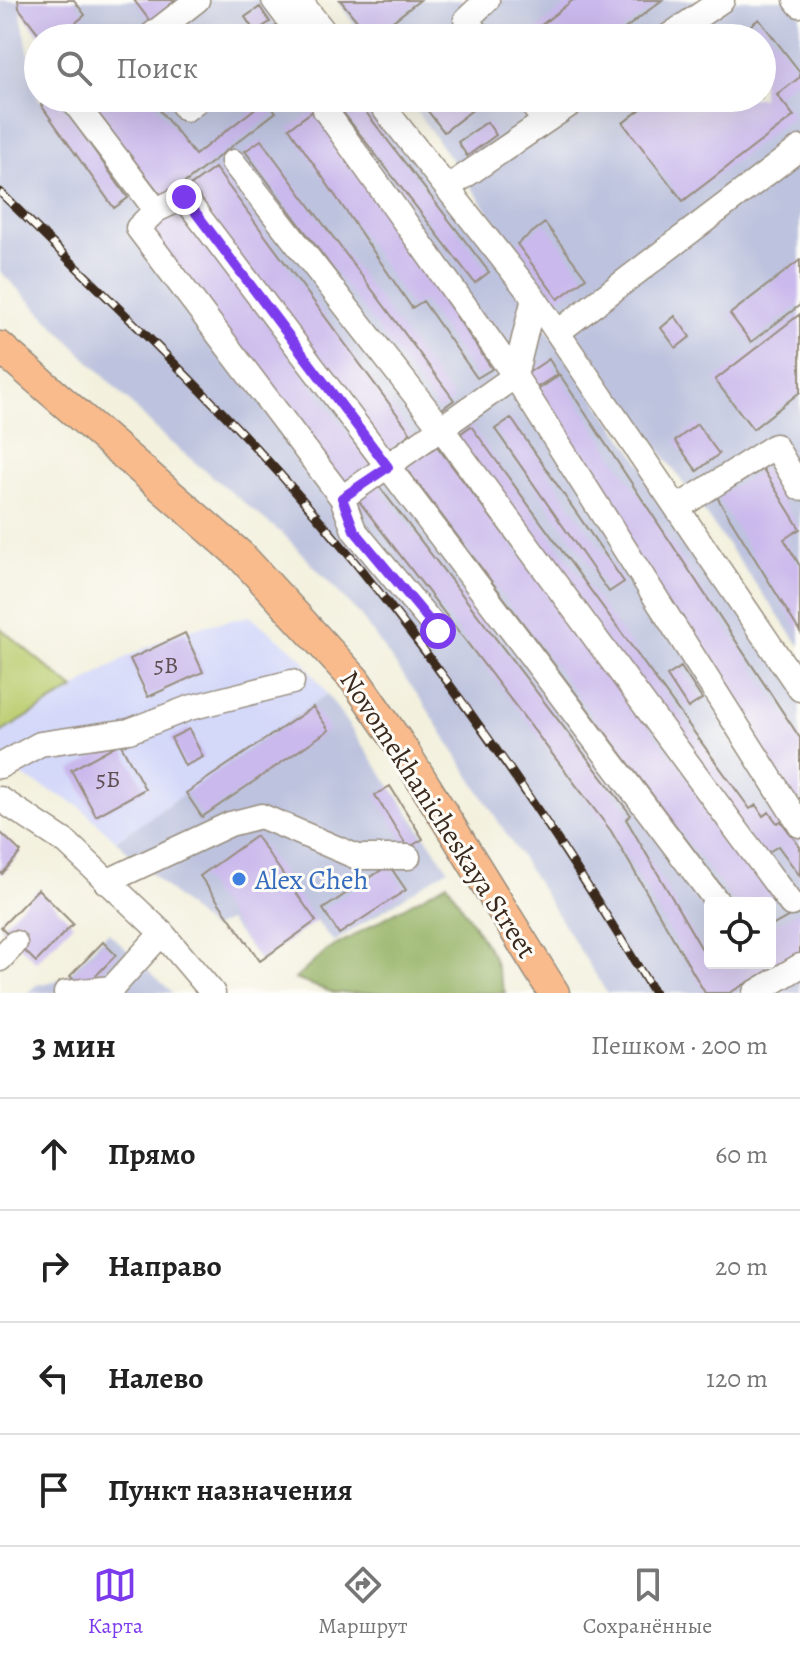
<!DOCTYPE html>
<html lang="ru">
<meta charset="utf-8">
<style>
body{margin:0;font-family:Alegreya,serif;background:#f2f2f2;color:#222}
.controls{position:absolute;right:24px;bottom:24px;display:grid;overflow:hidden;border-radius:8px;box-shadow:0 8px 32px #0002}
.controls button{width:72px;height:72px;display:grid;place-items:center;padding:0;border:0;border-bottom:2px solid #e0e0e0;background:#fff;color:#222;font:40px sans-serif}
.stop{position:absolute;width:24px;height:24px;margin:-18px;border:6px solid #7c3aed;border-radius:50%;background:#fff}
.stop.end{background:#7c3aed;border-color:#fff;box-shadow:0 2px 8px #0008}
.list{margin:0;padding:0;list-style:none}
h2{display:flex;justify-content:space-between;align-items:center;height:104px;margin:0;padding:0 32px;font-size:34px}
h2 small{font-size:26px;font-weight:400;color:#767676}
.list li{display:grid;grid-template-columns:52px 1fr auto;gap:24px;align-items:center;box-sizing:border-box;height:112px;padding:0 32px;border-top:2px solid #e0e0e0}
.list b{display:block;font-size:30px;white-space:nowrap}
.list em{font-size:26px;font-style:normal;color:#767676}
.icon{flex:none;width:44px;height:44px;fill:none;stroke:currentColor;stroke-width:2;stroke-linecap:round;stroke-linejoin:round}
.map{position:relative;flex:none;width:800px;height:993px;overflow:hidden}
.search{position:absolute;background:#fff;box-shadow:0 8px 32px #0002;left:24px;right:24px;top:24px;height:88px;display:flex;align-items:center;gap:20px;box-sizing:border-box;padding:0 28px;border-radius:44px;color:#767676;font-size:30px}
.sheet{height:552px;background:#fff}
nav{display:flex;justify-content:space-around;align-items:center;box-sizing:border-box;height:112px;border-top:2px solid #e0e0e0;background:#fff;font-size:22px;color:#767676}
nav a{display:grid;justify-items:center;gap:4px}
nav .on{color:#7c3aed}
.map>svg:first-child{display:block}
.built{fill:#d4d8f9}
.industrial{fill:#bdc3de;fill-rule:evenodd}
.green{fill:#bacd70;stroke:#7a7c47;stroke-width:2}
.forest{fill:#93b062;stroke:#676d40;stroke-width:2}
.building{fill:#cab9ec}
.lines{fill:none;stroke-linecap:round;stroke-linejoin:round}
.minor-casing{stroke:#978d7e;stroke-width:27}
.major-casing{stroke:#978d7e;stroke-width:33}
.minor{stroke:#fff;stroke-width:24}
.major{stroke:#fabb8c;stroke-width:30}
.rail-casing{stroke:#3b2a1e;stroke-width:9}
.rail{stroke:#fdfcf7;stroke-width:6;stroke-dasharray:18;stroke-linecap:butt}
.route{stroke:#7c3aed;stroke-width:10}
.shop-dot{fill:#3f7fe0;stroke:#fdfcf7;stroke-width:3}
.labels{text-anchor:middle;stroke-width:6;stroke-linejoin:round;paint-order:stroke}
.number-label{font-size:24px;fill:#5f4e52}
.street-label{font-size:28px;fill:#3b2a1e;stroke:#fdfcf7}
.shop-label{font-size:28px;fill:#366cbe;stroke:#fdfcf7;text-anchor:start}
</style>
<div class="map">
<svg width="800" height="993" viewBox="0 0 800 993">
<rect width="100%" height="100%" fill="#fdfcf7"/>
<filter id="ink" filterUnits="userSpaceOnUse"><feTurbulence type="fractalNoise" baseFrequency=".0125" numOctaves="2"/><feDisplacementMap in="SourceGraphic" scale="16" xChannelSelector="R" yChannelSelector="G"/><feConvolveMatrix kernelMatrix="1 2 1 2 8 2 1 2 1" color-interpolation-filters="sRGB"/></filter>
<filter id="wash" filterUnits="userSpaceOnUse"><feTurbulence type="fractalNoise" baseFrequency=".006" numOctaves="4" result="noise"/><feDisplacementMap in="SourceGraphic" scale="32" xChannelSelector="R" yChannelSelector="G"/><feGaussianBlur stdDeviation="1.8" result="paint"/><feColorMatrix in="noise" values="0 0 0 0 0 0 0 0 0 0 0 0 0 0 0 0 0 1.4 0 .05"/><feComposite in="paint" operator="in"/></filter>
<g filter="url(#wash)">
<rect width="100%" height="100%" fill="#f3f0dd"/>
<path class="built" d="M250,616L300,656L327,694L116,841L79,806L0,764V733L128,656L184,630Z"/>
<path class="industrial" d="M0,0H259L287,38H42L20,10L38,98L42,102L46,98H369L447,188L800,689V993H607L424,704L359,614L286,537L165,438L0,271ZM710,903H770V963H710Z
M337,0H800V646L407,98H762V38H364Z
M327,694L448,869L334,942L316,921L261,961L228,921L211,929L116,841Z
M108,932L173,993H28L36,985L64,979Z"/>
<path class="green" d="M0,628L74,689L0,733Z"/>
<path class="forest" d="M447,883L493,956L505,993H334L295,979L326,951Z"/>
<g id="blocks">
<path class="building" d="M18,0H74L85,15L57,38H42L19,8Z
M134,0H176L150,21Z
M340,0H420L371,38Z
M573,0H662L613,38H525Z
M260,7L270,22L255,32L245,17Z
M759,19L800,72V77L777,95L794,116L683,201L623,123L655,98H762V38H734Z
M51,98H57L128,198L114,208L41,105Z
M86,98H150L195,155L266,100L276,112L164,199Z
M332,98H355L489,272L475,283Z
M418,98H481L484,101L444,132Z
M316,109L492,369L477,378L423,301L412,308L289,128Z
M487,122L496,135L467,156L458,142Z
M261,140L454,400L439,411L245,151Z
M215,168L411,433L382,455L186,189Z
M180,208L371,465L340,489L149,231Z
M545,223L586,278L558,299L517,244Z
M800,260V305L751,342L730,314Z
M800,314V392L753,429L715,380Z
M675,316L690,337L676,348L661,328Z
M549,359L558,374L528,393L519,379Z
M560,375L800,738V798L795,801L530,395Z
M511,418L624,582L609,592L495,429Z
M697,424L719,454L697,471L675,441Z
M471,426L750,809L756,805L763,816L769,812L777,823L781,821L800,847V876L778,846L763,856L456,437Z
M436,445L778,897L770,903H734L406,468Z
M763,469L800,529L784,539L800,566V632L717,497Z
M375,481L631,815L626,819L710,963H770V927L800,910V953L729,993H705L611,831L355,496Z
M185,633L203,672L148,697L130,659Z
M681,667L702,699L688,708L667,676Z
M313,707L329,730L202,817L186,793Z
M189,729L203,757L185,766L171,738Z
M120,743L145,789L96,816L71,770Z
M390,786L423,839L408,848L375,795Z
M0,832L21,852L2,874L0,872Z
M256,836L316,921L260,961L200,876Z
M389,865L406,890L339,934L323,909Z
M38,889L73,924L36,962L1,927Z
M103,942L116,955L83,989L70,976Z"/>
</g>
</g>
<g filter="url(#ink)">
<use href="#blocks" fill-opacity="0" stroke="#978d7e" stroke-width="2"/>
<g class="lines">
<g class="minor-casing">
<path id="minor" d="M274,0L295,28
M299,0L329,38
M796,0L800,5
M148,38L197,0
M281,38L311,15
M480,38L466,20L487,0
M666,38L722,0
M71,98L156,210L184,197L718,903
M178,98L186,109L200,98
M376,98L534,298L800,689
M527,98L545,121
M325,110L515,376L800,825
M233,162L441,428L791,904
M447,188L579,98
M156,210L138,228L342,498L515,376L534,298
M558,332L800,148
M342,498L354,530L438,631
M677,508L775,446L800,488
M0,766L40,744L129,731L189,708L292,682
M0,799L67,843L162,933L213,993
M106,882L230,824L261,816L357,857H408
M0,959L15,943
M66,993L112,988L162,933
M755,993L800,966"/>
</g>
<g class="major-casing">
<path id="major" d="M0,347L241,556L355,680L400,745L554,993"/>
</g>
<use href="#minor" class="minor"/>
<use href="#major" class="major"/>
<g class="rail-casing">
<path id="rail" d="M0,192C93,284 190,375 278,472C421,632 543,809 654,993"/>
</g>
<use href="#rail" class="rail"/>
</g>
</g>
<g class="lines" filter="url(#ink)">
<path class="route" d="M184,197L388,467L342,498L354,530L438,631"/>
</g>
<circle class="shop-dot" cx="239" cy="879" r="8"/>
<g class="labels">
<g class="number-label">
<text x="166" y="673">5В</text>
<text x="108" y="787">5Б</text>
</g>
<g class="street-label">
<text transform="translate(439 814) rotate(57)" y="10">Novomekhanicheskaya Street</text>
</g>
<g class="shop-label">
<text x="255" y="889">Alex Cheh</text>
</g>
</g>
</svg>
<div class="controls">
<button><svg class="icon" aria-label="locate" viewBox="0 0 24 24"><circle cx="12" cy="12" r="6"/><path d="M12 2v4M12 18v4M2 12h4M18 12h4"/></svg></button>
</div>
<div class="stop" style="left:438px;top:631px"></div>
<div class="stop end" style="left:184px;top:197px"></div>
<div class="search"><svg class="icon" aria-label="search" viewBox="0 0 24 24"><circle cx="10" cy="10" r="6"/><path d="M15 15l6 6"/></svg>Поиск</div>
</div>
<section class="sheet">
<h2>3 мин<small>Пешком · 200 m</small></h2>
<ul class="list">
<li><svg class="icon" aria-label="ahead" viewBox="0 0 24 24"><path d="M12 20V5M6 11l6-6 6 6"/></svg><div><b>Прямо</b></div><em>60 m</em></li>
<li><svg class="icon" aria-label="right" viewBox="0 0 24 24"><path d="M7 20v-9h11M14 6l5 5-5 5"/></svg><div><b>Направо</b></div><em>20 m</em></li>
<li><svg class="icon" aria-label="left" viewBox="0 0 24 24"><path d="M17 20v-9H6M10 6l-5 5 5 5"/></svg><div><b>Налево</b></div><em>120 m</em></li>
<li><svg class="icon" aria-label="arrive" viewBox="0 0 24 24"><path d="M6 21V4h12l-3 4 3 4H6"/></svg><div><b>Пункт назначения</b></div></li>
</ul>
</section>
<nav>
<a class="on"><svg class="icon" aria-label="map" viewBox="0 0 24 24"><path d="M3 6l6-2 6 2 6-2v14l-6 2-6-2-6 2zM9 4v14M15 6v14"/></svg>Карта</a>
<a><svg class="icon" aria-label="directions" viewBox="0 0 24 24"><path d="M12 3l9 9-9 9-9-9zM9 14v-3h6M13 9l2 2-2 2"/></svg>Маршрут</a>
<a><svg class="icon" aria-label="saved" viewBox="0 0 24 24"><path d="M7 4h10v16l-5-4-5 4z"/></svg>Сохранённые</a>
</nav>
